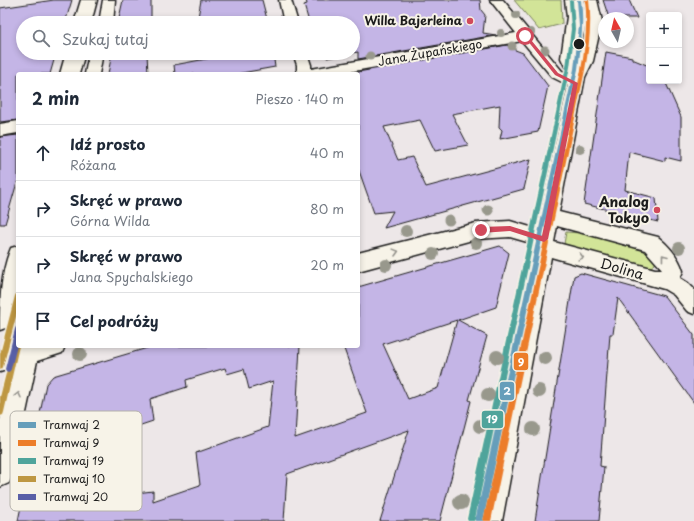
<!DOCTYPE html>
<html lang="pl">
<meta charset="utf-8">
<style>
body{margin:0;font-family:"Playpen Sans",sans-serif;background:#f6f6f7;color:#1f2937}
.controls{position:absolute;right:12px;top:12px;display:grid;overflow:hidden;border-radius:4px;box-shadow:0 2px 6px #0003}
.controls button{width:36px;height:36px;display:grid;place-items:center;padding:0;border:0;border-bottom:1px solid #e0e1e3;background:#fff;color:#1f2937;font:20px sans-serif}
.compass{position:absolute;left:598px;top:12px;width:36px;height:36px;border-radius:50%;background:#fff;box-shadow:0 2px 6px #0003;rotate:352deg}
.stop{position:absolute;width:12px;height:12px;margin:-9px;border:3px solid #d1495b;border-radius:50%;background:#fff}
.stop.end{background:#d1495b;border-color:#fff;box-shadow:0 1px 4px #0008}
.list{margin:0;padding:0;list-style:none}
h2{display:flex;justify-content:space-between;align-items:center;height:52px;margin:0;padding:0 16px;font-size:17px}
h2 small{font-size:13px;font-weight:400;color:#747a83}
.list li{display:grid;grid-template-columns:26px 1fr auto;gap:12px;align-items:center;box-sizing:border-box;height:56px;padding:0 16px;border-top:1px solid #e0e1e3}
.list b{display:block;font-size:15px;white-space:nowrap}
.list p{margin:0;font-size:13px;white-space:nowrap;color:#747a83}
.list em{font-size:13px;font-style:normal;color:#747a83}
.icon{flex:none;width:22px;height:22px;fill:none;stroke:currentColor;stroke-width:2;stroke-linecap:round;stroke-linejoin:round}
.map{position:relative;flex:none;width:694px;height:521px;overflow:hidden}
.search{position:absolute;background:#fff;box-shadow:0 2px 6px #0003;left:16px;top:16px;width:344px;height:44px;display:flex;align-items:center;gap:10px;box-sizing:border-box;padding:0 14px;border-radius:22px;color:#747a83;font-size:15px}
.panel{position:absolute;background:#fff;box-shadow:0 2px 6px #0003;left:16px;top:72px;width:344px;height:276px;border-radius:4px}
.map>svg:first-child{display:block}
.green{fill:#d2e498;stroke:#77805a}
.building{fill:#c4b5e6;stroke:#1c1c1c;fill-rule:evenodd}
.lines{fill:none;stroke-linecap:round;stroke-linejoin:round}
.lane-casing{stroke:#1c1c1c;stroke-width:3}
.street-casing{stroke:#1c1c1c;stroke-width:3}
.lane{fill:#f7f3e8;fill-rule:evenodd}
.street{fill:#f7f3e8;fill-rule:evenodd}
.tram-1-casing{stroke:#f7f3e8;stroke-width:3}
.tram-2-casing{stroke:#f7f3e8;stroke-width:3}
.tram-3-casing{stroke:#f7f3e8;stroke-width:3}
.tram-4-casing{stroke:#f7f3e8;stroke-width:3}
.tram-5-casing{stroke:#f7f3e8;stroke-width:3}
.tram-1{fill:#669eba;fill-rule:evenodd}
.tram-2{fill:#ec7d29;fill-rule:evenodd}
.tram-3{fill:#4fa49b;fill-rule:evenodd}
.tram-4{fill:#be9742;fill-rule:evenodd}
.tram-5{fill:#595fa7;fill-rule:evenodd}
.tree{fill:#98988c}
.oneway{stroke:#94928c}
.route{fill:#d1495b}
.poi-dot{fill:#d1495b;stroke:#f7f3e8;stroke-width:1.5}
.stop-dot{fill:#1c1c1c;stroke:#f7f3e8;stroke-width:1.5}
.labels{text-anchor:middle;stroke-width:4;stroke-linejoin:round;paint-order:stroke}
.far-poi-label{font-size:12px;font-weight:bold;fill:#1c1c1c;stroke:#f7f3e8;text-anchor:end}
.far-street-label{font-size:12px;fill:#1c1c1c;stroke:#f7f3e8}
.poi-label{font-size:14px;font-weight:bold;fill:#1c1c1c;stroke:#f7f3e8;text-anchor:end}
.street-label{font-size:14px;fill:#1c1c1c;stroke:#f7f3e8}
.key{fill:#f7f3e8;stroke:#b5b2ab;stroke-width:1}
.key-label{font-size:11px;fill:#1c1c1c}
.line-badge{stroke:#f7f3e8;stroke-width:1.5}
.badge-label{font-size:11px;text-anchor:middle;font-weight:bold;fill:#fff}
</style>
<div class="map">
<svg width="694" height="521" viewBox="0 0 694 521">
<rect width="100%" height="100%" fill="#ede7e8"/>
<filter id="ink" filterUnits="userSpaceOnUse"><feTurbulence type="fractalNoise" baseFrequency=".025" numOctaves="2"/><feDisplacementMap in="SourceGraphic" scale="8" xChannelSelector="R" yChannelSelector="G"/><feConvolveMatrix kernelMatrix="1 2 1 2 8 2 1 2 1" color-interpolation-filters="sRGB"/></filter>
<g filter="url(#ink)">
<path class="green" d="M514,0H561L562,24L539,30Z
M566,232L580,233L646,250L656,261L655,264C649,271 639,266 631,264V261L623,262L578,250L564,244Z"/>
<path class="building" d="M54,0H72L65,23H23V53H56L50,74H18V120L0,122V8Z
M123,0H151V19H148V23H118Z
M201,0H262L268,23H197Z
M306,0H480L481,10L485,15L483,33L496,35L358,59V52L327,58L325,53H353V23L309,22L304,5L307,4Z
M603,0H629L637,18H609Z
M507,45L510,48L523,53L548,86L538,132L500,139L502,130L499,127L500,105L452,114L468,145L435,151L420,120L384,127L398,160L412,157L426,187L531,159L524,189L384,228L393,211L374,213L358,168V72Z
M606,52L632,57V59L649,66V81H665L681,117V161L665,157V161L629,152L625,190L656,198L658,222L584,204Z
M112,53H147L148,74H108Z
M238,53H275L277,59L274,60L275,67L236,74H175L174,65Z
M18,135V179L5,224H0V137Z
M500,246L509,253L496,307L458,320L487,336L469,400L471,401L440,521H380L409,430L287,474L284,521H18L46,384L53,376L154,346H300L295,438L367,413L343,346H358V287ZM457,320L438,388L408,399L383,344ZM225,368L227,374L244,369L249,389L273,381L268,427L196,453L200,485L153,501V491L128,494L125,482L122,477L115,475H100L105,437L153,421L150,399L187,387L186,380Z
M581,273L664,296L694,335V403L618,298L613,334H610L600,466L604,467L599,521H535L574,276Z"/>
<g class="lines">
<g class="lane-casing">
<path id="lane" d="M91,0H97L91,23H85Z
M77,53H85L79,74H71Z"/>
</g>
<g class="street-casing">
<path id="street" d="M81,0H93L88,23H74Z
M103,0H115L113,23H99Z
M279,0H291L298,23H284Z
M490,0H503L562,71L568,73L561,58L567,17L565,0H577L581,17L575,58L578,63L588,21L585,0H597L602,21L593,61L585,77L559,212L658,237C669,246 679,257 683,271L680,278L688,283L694,289V314L687,311L674,295L664,289L551,257L502,521H474L534,244L510,237L476,239L358,271V253L476,223L510,221L537,229L568,85L552,77L522,41L337,74H297V65L293,53H307L311,65V69L516,33ZM557,226L645,250L662,269H655L554,242Z
M66,53H80L74,74H60Z
M89,53H103L99,74H85Z
M18,121V133L0,136V124Z
M18,246V292L8,327L0,330C0,302 0,274 11,248Z
M18,345L65,346L62,353L37,361L13,474L9,483L0,487V420L12,368L0,372V350Z"/>
</g>
<use href="#lane" class="lane"/>
<use href="#street" class="street"/>
<g class="tram-1-casing">
<path id="tram-1" d="M577,0H581C584,23 581,46 578,69L483,521H475L574,69L579,26Z"/>
</g>
<g class="tram-2-casing">
<path id="tram-2" d="M585,0H589C592,24 589,47 585,70L491,521H483L581,70C585,47 588,24 585,0Z"/>
</g>
<g class="tram-3-casing">
<path id="tram-3" d="M570,0L573,1L575,29L570,67L475,519L474,521H468L467,519L566,67L571,29L569,1Z"/>
</g>
<g class="tram-4-casing">
<path id="tram-4" d="M18,293V309L3,367L2,369L0,370V354L15,296L16,294Z
M18,335V346H19L4,412L3,415L0,416V397L15,338L16,336Z"/>
</g>
<g class="tram-5-casing">
<path id="tram-5" d="M18,326V342L11,369L10,371L8,372L6,371L5,369L15,329L16,327Z"/>
</g>
<use href="#tram-1" class="tram-1"/>
<use href="#tram-2" class="tram-2"/>
<use href="#tram-3" class="tram-3"/>
<use href="#tram-4" class="tram-4"/>
<use href="#tram-5" class="tram-5"/>
</g>
<g class="tree">
<circle cx="516" cy="15" r="4"/>
<circle cx="531" cy="32" r="4"/>
<circle cx="501" cy="33" r="4"/>
<circle cx="512" cy="46" r="4.5"/>
<circle cx="545" cy="50" r="4.5"/>
<circle cx="370" cy="56" r="4.5"/>
<circle cx="580" cy="149" r="5"/>
<circle cx="488" cy="210" r="5.5"/>
<circle cx="449" cy="220" r="5.5"/>
<circle cx="406" cy="231" r="6"/>
<circle cx="476" cy="243" r="6"/>
<circle cx="679" cy="248" r="6"/>
<circle cx="433" cy="254" r="6"/>
<circle cx="386" cy="265" r="6"/>
<circle cx="80" cy="354" r="7"/>
<circle cx="497" cy="357" r="7"/>
<circle cx="545" cy="358" r="7"/>
<circle cx="539" cy="391" r="7"/>
<circle cx="488" cy="395" r="7"/>
<circle cx="480" cy="426" r="7"/>
<circle cx="533" cy="429" r="7"/>
<circle cx="461" cy="502" r="8"/>
</g>
<defs><path id="oneway-chevron" d="M-2-3.5L2.5 0L-2 3.5" fill="none" stroke-width="1.6" stroke-linecap="round" stroke-linejoin="round"/></defs>
<g class="oneway">
<use href="#oneway-chevron" transform="translate(396 252) rotate(-15)"/>
<use href="#oneway-chevron" transform="translate(581 257) rotate(15)"/>
<use href="#oneway-chevron" transform="translate(664 257) rotate(-128)"/>
<use href="#oneway-chevron" transform="translate(18 395) rotate(-77)"/>
</g>
</g>
<path class="route" d="M523,35H527L558,73L578,83L548,239L544,242L510,231L481,233L478,230L481,227L510,226L542,236L573,84L555,75Z"/>
<g class="poi-dot">
<circle cx="470" cy="21" r="4"/>
<circle cx="657" cy="210" r="4"/>
</g>
<circle class="stop-dot" cx="579" cy="44" r="6"/>
<g class="labels">
<g class="far-poi-label">
<text x="462" y="25">Willa Bajerleina</text>
</g>
<g class="far-street-label">
<text transform="translate(430 53) rotate(-10)" y="4">Jana Żupańskiego</text>
</g>
<g class="poi-label">
<text x="649" y="207">Analog<tspan x="649" dy="16">Tokyo</tspan></text>
</g>
<g class="street-label">
<text transform="translate(622 269) rotate(16)" y="5">Dolina</text>
</g>
</g>
<rect x="10" y="411" width="132" height="100" rx="6" class="key"/>
<rect x="18" y="422" width="18" height="6" fill="#669eba"/>
<rect x="18" y="440" width="18" height="6" fill="#ec7d29"/>
<rect x="18" y="458" width="18" height="6" fill="#4fa49b"/>
<rect x="18" y="476" width="18" height="6" fill="#be9742"/>
<rect x="18" y="494" width="18" height="6" fill="#595fa7"/>
<g class="key-label">
<text x="43" y="429">Tramwaj 2</text>
<text x="43" y="447">Tramwaj 9</text>
<text x="43" y="465">Tramwaj 19</text>
<text x="43" y="483">Tramwaj 10</text>
<text x="43" y="501">Tramwaj 20</text>
</g>
<g class="line-badge">
<rect x="513" y="352" width="16" height="19" rx="4" fill="#ec7d29"/>
<rect x="499" y="381" width="16" height="20" rx="4" fill="#669eba"/>
<rect x="481" y="410" width="23" height="19" rx="4" fill="#4fa49b"/>
</g>
<g class="badge-label">
<text x="521" y="366">9</text>
<text x="507" y="395">2</text>
<text x="492" y="423">19</text>
</g>
</svg>
<div class="controls">
<button>+</button>
<button>−</button>
</div>
<svg class="compass" viewBox="-18 -18 36 36"><path d="M0-13l5 13h-10z" fill="#e53935"/><path d="M0 13l5-13h-10z" fill="#747a83"/></svg>
<div class="stop" style="left:525px;top:36px"></div>
<div class="stop end" style="left:481px;top:230px"></div>
<div class="search"><svg class="icon" aria-label="search" viewBox="0 0 24 24"><circle cx="10" cy="10" r="6"/><path d="M15 15l6 6"/></svg>Szukaj tutaj</div>
<section class="panel">
<h2>2 min<small>Pieszo · 140 m</small></h2>
<ul class="list">
<li><svg class="icon" aria-label="ahead" viewBox="0 0 24 24"><path d="M12 20V5M6 11l6-6 6 6"/></svg><div><b>Idź prosto</b><p>Różana</p></div><em>40 m</em></li>
<li><svg class="icon" aria-label="right" viewBox="0 0 24 24"><path d="M7 20v-9h11M14 6l5 5-5 5"/></svg><div><b>Skręć w prawo</b><p>Górna Wilda</p></div><em>80 m</em></li>
<li><svg class="icon" aria-label="right" viewBox="0 0 24 24"><path d="M7 20v-9h11M14 6l5 5-5 5"/></svg><div><b>Skręć w prawo</b><p>Jana Spychalskiego</p></div><em>20 m</em></li>
<li><svg class="icon" aria-label="arrive" viewBox="0 0 24 24"><path d="M6 21V4h12l-3 4 3 4H6"/></svg><div><b>Cel podróży</b></div></li>
</ul>
</section>
</div>
